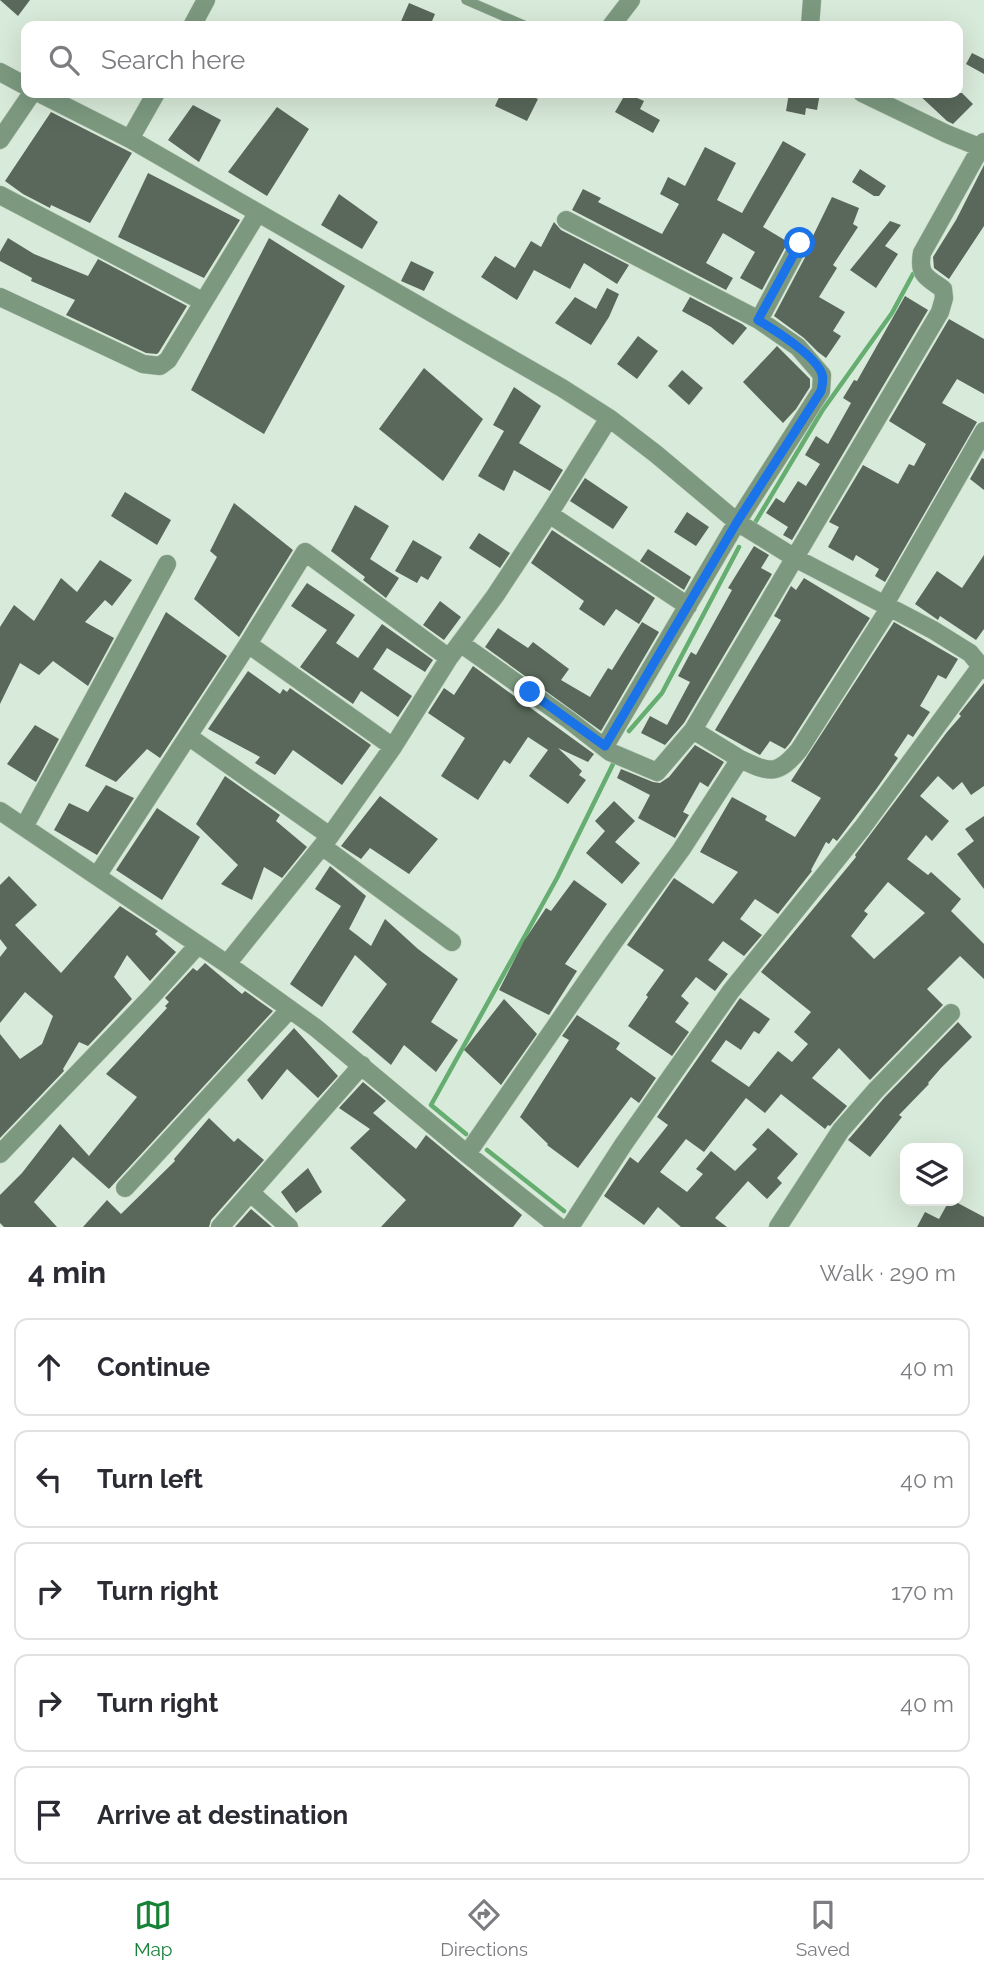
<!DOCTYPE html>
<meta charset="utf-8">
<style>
body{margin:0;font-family:Raleway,sans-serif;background:#f2f2f3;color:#2b2b33}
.controls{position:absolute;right:21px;bottom:21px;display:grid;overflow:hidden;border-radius:14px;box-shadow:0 7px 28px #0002}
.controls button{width:63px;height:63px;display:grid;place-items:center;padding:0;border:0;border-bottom:2px solid #e1e1e2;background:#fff;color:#2b2b33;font:35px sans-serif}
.stop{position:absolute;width:21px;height:21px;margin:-16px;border:5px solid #1a73e8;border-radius:50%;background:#fff}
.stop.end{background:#1a73e8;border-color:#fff;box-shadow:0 2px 7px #0008}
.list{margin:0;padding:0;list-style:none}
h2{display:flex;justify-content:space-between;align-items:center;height:91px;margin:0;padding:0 28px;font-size:30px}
h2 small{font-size:23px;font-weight:400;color:#7c7c81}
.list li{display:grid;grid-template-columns:46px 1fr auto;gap:21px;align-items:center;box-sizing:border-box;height:98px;margin:0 14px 14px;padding:0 14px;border:2px solid #e1e1e2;border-radius:14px}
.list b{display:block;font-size:26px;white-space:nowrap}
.list em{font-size:23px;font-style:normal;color:#7c7c81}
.icon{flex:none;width:38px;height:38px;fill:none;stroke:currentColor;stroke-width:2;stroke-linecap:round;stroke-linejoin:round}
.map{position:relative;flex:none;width:984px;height:1227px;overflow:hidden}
.search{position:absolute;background:#fff;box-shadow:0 7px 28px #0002;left:21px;right:21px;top:21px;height:77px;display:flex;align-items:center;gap:18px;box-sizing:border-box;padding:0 24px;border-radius:14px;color:#7c7c81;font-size:26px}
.sheet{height:651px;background:#fff}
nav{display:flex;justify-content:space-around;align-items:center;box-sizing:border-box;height:98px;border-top:2px solid #e1e1e2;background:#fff;font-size:19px;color:#7c7c81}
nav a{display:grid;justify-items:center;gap:4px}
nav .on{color:#178136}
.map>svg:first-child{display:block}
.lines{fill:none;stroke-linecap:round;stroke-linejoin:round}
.stream{stroke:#66ad71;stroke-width:4.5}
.building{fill:#59685a;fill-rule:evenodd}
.service-casing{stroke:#b5c5b6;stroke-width:10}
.minor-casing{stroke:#b5c5b6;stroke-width:19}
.service{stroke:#7c997f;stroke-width:9}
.minor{stroke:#7c997f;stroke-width:18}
.route{stroke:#1a73e8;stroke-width:9}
</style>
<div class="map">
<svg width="984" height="1227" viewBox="0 0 984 1227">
<rect width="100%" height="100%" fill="#d8ead9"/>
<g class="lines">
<path class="stream" d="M756,521L822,411L892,313L913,274
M629,731L662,693L739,547
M466,1134L431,1105L557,878L615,760
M487,1150L564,1211"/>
</g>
<path class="building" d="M0,0H30L18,16Z
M409,3L435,14L430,26H399Z
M972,53L984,59V74L966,64Z
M501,93H525L538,99L527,121L495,106Z
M626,93L644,101L640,109L660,120L653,133L615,112Z
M789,93H820L817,110L806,108L805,115L786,111Z
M917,93H962L973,104L953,124L947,121Z
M193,105L221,120L199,162L168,140Z
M277,107L309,129L267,196L228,172Z
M51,112L132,153L90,223L51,205L50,208L23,194L5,181Z
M783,141L806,154L763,227L788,242L762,290L740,278L755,252L723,233L706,263L733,278L726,290L572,210L583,189L601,198L598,202L662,234L679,204L660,194L668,177L685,186L705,147L736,163L717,200L742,213Z
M984,165V226L949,279L934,268L933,257L956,220Z
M860,169L886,186L879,196H874L852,182Z
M148,173L240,220L204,278L118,237Z
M339,194L378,222L362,249L321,225Z
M832,197L859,208L853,224L858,227L833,265L837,268L819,297L845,312L833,331L841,336L826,358L818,352L804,338L774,316L810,248L811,240Z
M890,221L901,225L885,246L898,254L876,288L850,270Z
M554,222L561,230L629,265L617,284L584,263L570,289L534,270L517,300L481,277L495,256L515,268L531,241L541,247Z
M8,238L34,254L88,276L98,259L187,306L159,352L157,354L146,353L66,315L75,300L31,281L32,278L0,261V252Z
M269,238L345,286L264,434L191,390Z
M411,261L434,272L424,291L401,281Z
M607,288L619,294L609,317L591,345L555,323L575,297L596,309Z
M905,296L928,310L792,540L783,535L788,527L766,513L776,498L784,503L798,481L806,486L820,464L805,455L816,436L828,444L851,403L843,398L854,380L857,381Z
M690,297L742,324L747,328L733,345L711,327L682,311Z
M949,319L984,339V394L957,379L942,403L977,422L885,582L875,576L879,569L856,555L853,561L828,547L839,527L829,522L863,465L898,484L909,464L914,466L926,444L889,421Z
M638,336L658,351L637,379L617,364Z
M777,346L810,379V387L796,409L783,423L743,382Z
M424,368L483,419L443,481L379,429Z
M682,370L703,388L689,405L668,386Z
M514,387L541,406L519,443L563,470L550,491L514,470L504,491L478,476L504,431L493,425Z
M982,458L984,459V490L970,479Z
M585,478L628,507L613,529L570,501Z
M125,492L171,520L157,545L111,516Z
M234,503L293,550L239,637L194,599L217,557L210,551Z
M355,505L389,526L370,559L399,578L386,598L363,580L365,577L331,551Z
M687,512L709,527L696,546L674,532Z
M552,530L655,598L639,624L616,609L604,626L579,609L584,601L531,563Z
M479,533L510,553L500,568L469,548Z
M413,540L442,557L428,580L421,576L417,583L395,571Z
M754,546L769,555L761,568L772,574L684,723L665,745L641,733L650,716L667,725L690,682L678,676L691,652L696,655L732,590L728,588Z
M648,549L691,577L684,590L640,561Z
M984,555V629L976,640L940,616L938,620L915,604L937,571L962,588Z
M100,560L132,580L112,606L105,600L85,622L114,638L88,686L53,661L39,675L20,663L0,704V627L14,605L34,621L61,578L77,592Z
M804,578L870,618L790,743L785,749L770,741L760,755L715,730L781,620L774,616L791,586L796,590Z
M307,583L355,615L336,643L358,658L382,624L433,660L425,672L387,648L373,669L412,696L398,717L361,691L353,704L300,667L327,630L291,606Z
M440,601L461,617L444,640L423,625Z
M166,612L227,656L160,758L147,749L116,782L85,766Z
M642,622L659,632L601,731L485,647L498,628L528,648L533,642L569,669L561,680L590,697L608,668L612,670Z
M894,622L958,659L946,679L938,675L920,706L930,712L913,737L908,734L894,755L898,758L877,788L837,841L833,838L829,844L826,842L811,870L812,871L778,914L755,899L740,919L762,935L744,956L723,941L708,960L728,974L715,991L696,977L681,996L689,1003L675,1022L689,1032L672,1056L628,1026L648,997L646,995L664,970L627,945L674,878L713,904L738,872L700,852L732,797L767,816L765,820L795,837L821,798L791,781Z
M473,666L594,754L588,762L558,748L582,771L579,775L586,780L568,804L529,776L548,750L528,737L510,764L504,760L478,800L441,776L465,738L428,713L444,688L454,695Z
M248,671L280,694L283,689L287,692L290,688L371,745L342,785L293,750L275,775L255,763L260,757L208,729Z
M984,683V786L971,795L962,782L953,790L938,776L920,796L949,821L932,841L926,835L907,859L928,875L931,872L961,899L951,911L984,944V979L960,956L927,989L943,1005L870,1080L839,1048L812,1078L847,1106L830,1126L828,1125L825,1129L781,1094L765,1113L746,1098L704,1152L686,1139L660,1172L687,1192L703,1174L696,1169L711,1151L735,1171L757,1149L752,1145L768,1128L798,1154L777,1178L782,1183L767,1199L748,1181L715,1218L727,1227H681L658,1207L644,1225L604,1196L630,1157L638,1163L668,1125L657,1117L740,998L770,1019L759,1034L754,1031L741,1050L726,1040L711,1061L749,1087L778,1051L792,1062L808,1044L794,1032L811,1012L761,972L856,857L855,855L947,732L961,716L959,714ZM888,882L925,913L874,959L851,936L868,914L864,911Z
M35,725L59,739L36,782L7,764Z
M695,745L724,762L708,787L700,782L683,812L689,815L675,838L638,818L650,795L617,778L621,769L653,782L660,783L669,777Z
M225,776L280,815L276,821L307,847L282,878L264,867L252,900L221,884L238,865L196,824Z
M106,785L134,798L97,855L54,830L69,803L88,812Z
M380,796L438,839L409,874L370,848L361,859L341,846Z
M614,801L635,821L615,842L640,863L622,884L586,853L605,831L595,821Z
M157,808L200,837L162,900L116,870Z
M984,816V889L957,854L974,841L965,829Z
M330,866L366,896L349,929L371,946L385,919L418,949L458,979L431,1022L458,1040L436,1072L404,1045L391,1065L352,1032L387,984L355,955L322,1007L290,984L341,906L315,889Z
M9,876L37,905L15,925L61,973L120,906L158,931L155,934L176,952L150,981L127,955L114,977L132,999L88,1046L79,1042L63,1069L64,1071L0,1138V1034L20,1059L42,1044L53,1016L25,992L0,1023V957L7,948L0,939V885Z
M574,880L607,904L565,964L577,971L549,1015L499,990L524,941L546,908L551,911Z
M205,963L242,994L245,991L273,1011L109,1189L73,1157L34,1202L57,1227H4L0,1223V1195L22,1173L60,1124L89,1156L137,1097L106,1074L167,1008L165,1006L169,1002L165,998L193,968L197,971Z
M504,999L537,1034L501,1085L464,1050Z
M577,1015L620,1043L616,1049L656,1078L639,1103L631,1097L578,1168L547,1145L548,1144L520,1117L569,1040L562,1036Z
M958,1022L972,1037L941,1068L928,1083L929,1084L899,1115L902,1117L870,1157L848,1140L884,1098Z
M294,1028L338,1076L318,1098L287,1069L262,1100L247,1080Z
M363,1082L386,1101L373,1113L416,1149L426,1135L522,1215L513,1227H381L406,1200L350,1148L370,1129L339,1108Z
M209,1118L234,1142L238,1138L264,1160L211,1220L209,1227H83L107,1200L121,1214L175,1161L174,1159Z
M308,1168L322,1192L296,1213L281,1192Z
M949,1201H954L984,1217V1227H917L925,1212L939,1219Z
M251,1209L272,1227H235Z"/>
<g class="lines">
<g class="service-casing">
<path id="service" d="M466,0L526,26"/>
</g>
<g class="minor-casing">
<path id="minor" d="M192,26L206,0
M611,26L631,0
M810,26L812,0
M0,72L26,86
M39,93L130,139L562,388L609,418L656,454L737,522L795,558L933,630L970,653L984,670
M862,93L947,134L984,149
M130,139L156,93
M0,140L32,93
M0,195L202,301
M566,220L759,320L798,347L822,375L821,391L737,522L605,746
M0,297L143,364L160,366L168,360L257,214
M759,320L800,243
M549,514L688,606
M885,604L984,431
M460,643L569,720L610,752L657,772L693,730L740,759
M248,644L393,747
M693,730L940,312L944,298L943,289C926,277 918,275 922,253L984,142
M188,736L330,836
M0,811L227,964L316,1028L467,1154L559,1227
M24,827L167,564
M322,846L452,942
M97,876L248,644L305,552L449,658
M227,964L330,836L393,747L449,658L495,596L549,514L609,418
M0,1154L152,996L198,945
M467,1154L613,943L681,850L740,759C770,773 777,776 799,750L890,607
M125,1188L290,1009
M252,1194L289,1227
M220,1227L362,1065
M570,1227L623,1145L731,991L862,828L981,666
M778,1227L841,1130L876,1090L951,1013"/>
</g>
<use href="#service" class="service"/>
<use href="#minor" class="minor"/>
</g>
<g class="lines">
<path class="route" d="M530,692L605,746L737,522L821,391C822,386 824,380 822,374C816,356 775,330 758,320L800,243"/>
</g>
</svg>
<div class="controls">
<button><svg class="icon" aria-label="layers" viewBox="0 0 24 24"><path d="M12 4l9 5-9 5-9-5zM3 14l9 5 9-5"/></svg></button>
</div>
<div class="stop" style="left:800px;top:243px"></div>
<div class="stop end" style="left:530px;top:692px"></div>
<div class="search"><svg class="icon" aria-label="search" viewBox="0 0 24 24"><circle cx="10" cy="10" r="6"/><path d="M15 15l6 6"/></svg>Search here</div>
</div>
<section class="sheet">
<h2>4 min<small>Walk · 290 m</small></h2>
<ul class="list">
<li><svg class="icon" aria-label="ahead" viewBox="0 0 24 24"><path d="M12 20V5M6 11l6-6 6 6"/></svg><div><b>Continue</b></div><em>40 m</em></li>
<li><svg class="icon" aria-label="left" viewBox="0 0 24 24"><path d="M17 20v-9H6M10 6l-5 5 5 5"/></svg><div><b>Turn left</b></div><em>40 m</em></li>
<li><svg class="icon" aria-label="right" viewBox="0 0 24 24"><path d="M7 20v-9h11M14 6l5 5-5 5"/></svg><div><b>Turn right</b></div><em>170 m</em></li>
<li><svg class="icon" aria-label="right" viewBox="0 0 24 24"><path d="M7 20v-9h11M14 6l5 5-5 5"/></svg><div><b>Turn right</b></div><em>40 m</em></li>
<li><svg class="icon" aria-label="arrive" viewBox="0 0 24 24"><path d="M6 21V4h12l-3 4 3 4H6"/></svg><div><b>Arrive at destination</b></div></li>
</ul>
</section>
<nav>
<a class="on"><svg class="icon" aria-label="map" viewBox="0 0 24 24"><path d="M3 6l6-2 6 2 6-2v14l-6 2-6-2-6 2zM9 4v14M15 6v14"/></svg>Map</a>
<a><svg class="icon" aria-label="directions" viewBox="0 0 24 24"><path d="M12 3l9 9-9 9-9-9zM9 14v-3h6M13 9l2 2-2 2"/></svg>Directions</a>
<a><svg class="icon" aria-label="saved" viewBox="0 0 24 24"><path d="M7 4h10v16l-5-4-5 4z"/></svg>Saved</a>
</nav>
